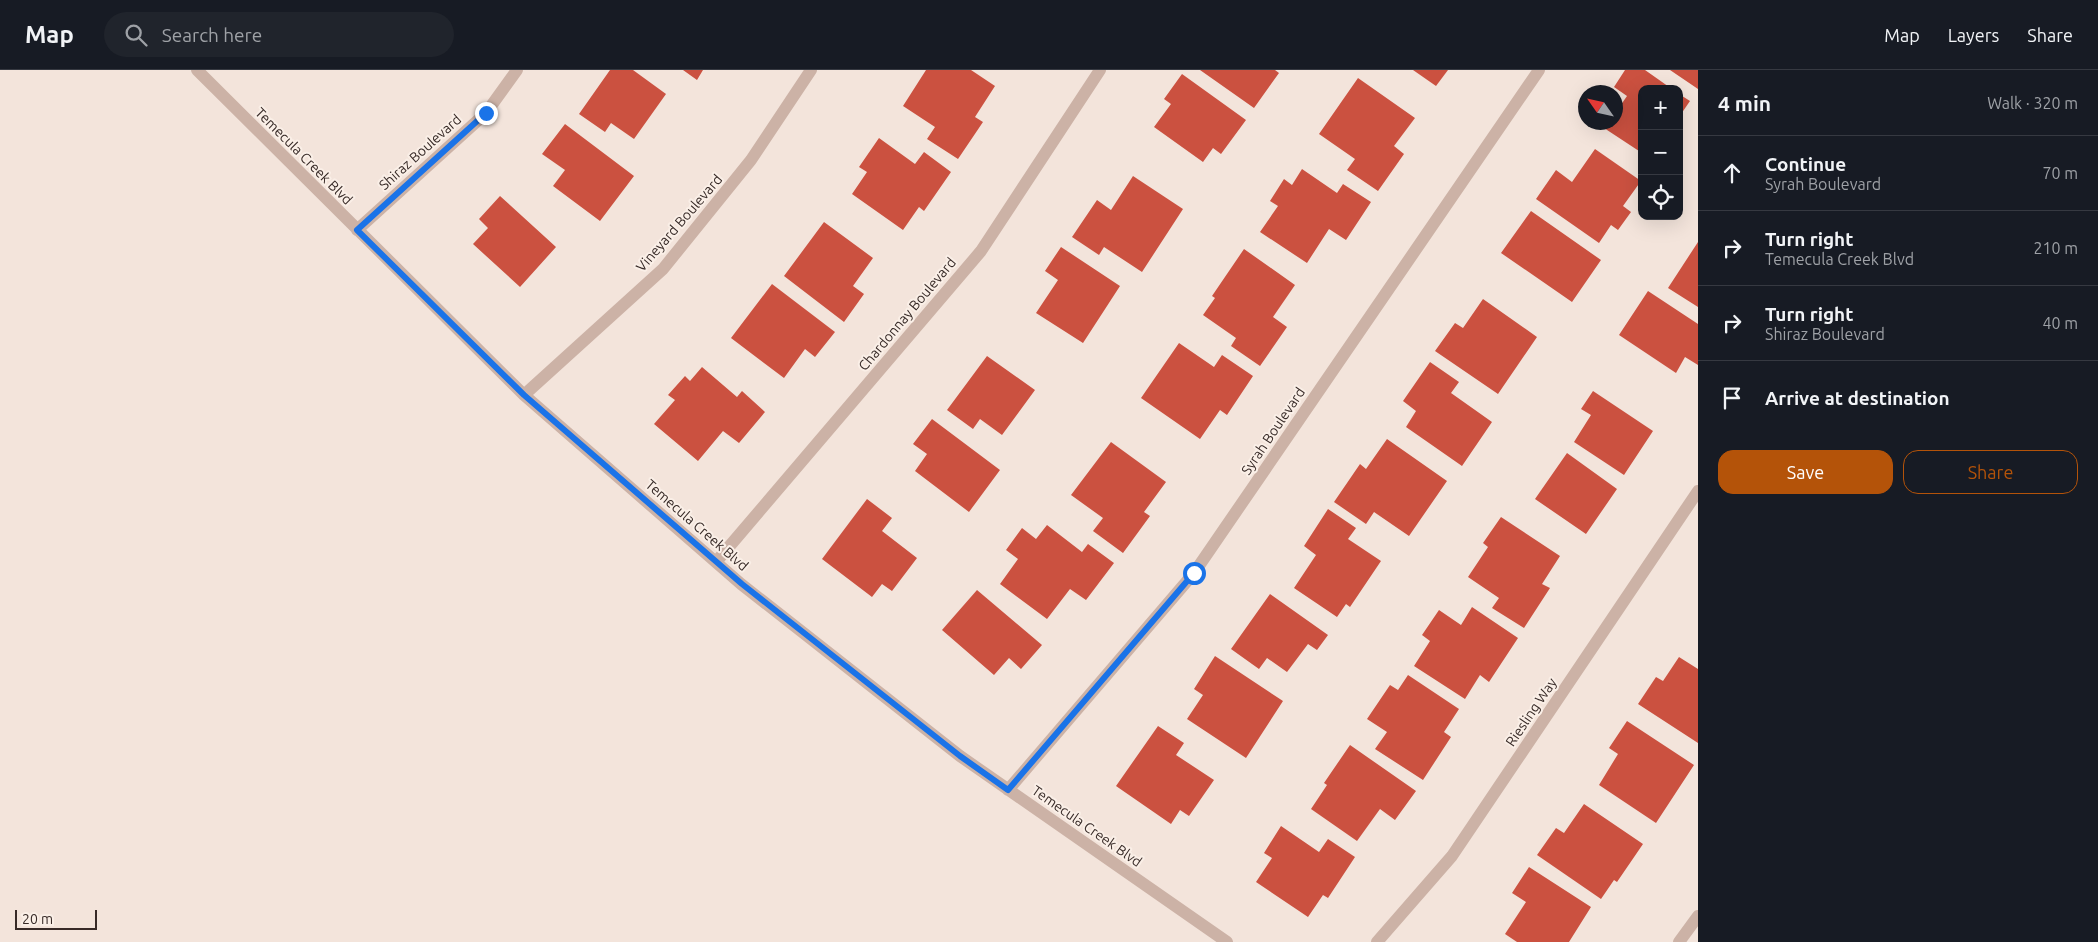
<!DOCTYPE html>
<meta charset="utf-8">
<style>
body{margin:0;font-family:Ubuntu,sans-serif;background:#20242c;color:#f1f3f6}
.controls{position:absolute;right:15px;top:15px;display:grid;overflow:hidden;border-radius:10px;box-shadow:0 5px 20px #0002}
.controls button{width:45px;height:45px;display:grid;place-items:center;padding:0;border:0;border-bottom:1px solid #363941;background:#171b24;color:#f1f3f6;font:25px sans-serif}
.compass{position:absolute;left:1578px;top:15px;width:45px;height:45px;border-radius:50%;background:#171b24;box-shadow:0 5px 20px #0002;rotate:304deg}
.scale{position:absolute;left:15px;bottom:12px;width:82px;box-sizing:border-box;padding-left:5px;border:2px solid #372a27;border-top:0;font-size:14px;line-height:18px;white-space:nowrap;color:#372a27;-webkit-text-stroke:4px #faefe7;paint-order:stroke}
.stop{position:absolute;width:15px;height:15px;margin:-11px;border:4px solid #1a73e8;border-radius:50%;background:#fff}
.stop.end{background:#1a73e8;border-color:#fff;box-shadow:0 1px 5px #0008}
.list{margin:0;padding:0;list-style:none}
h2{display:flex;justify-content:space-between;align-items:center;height:65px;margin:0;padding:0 20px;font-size:21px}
h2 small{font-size:16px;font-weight:400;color:#9ea1a6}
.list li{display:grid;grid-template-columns:32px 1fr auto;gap:15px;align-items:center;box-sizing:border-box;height:75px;padding:0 20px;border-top:1px solid #363941}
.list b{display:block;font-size:19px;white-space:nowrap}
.list p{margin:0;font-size:16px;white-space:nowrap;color:#9ea1a6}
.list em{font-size:16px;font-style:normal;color:#9ea1a6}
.actions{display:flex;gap:10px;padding:15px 20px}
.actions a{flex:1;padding:11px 0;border:1px solid #b45309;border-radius:15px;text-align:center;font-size:18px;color:#b45309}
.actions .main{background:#b45309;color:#fff}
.icon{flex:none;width:28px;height:28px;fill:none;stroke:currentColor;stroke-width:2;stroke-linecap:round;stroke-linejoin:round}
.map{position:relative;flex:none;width:1698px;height:872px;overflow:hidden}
header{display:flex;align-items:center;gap:30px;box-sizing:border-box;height:70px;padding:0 25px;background:#171b24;border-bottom:1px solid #363941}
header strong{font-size:24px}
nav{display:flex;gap:28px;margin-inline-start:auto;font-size:18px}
.search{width:350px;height:45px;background:#20242c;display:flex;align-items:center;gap:12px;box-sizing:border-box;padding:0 18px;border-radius:28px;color:#9ea1a6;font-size:19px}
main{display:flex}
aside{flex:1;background:#171b24}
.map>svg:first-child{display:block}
.building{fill:#cb5140}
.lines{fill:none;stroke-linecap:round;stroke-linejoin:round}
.minor{stroke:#ccb2a6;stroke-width:12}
.route{stroke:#1a73e8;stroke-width:6}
.labels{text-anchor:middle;stroke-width:4;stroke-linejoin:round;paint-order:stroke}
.street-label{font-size:14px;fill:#372a27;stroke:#faefe7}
</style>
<header>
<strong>Map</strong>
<div class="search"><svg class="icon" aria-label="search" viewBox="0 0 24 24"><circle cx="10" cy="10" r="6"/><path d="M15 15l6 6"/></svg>Search here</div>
<nav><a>Map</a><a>Layers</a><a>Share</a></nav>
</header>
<main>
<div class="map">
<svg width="1698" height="872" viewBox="0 0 1698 872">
<rect width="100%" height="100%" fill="#f3e4db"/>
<path class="building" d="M610,0H633L666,24L634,69L611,53L605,62L579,44Z
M683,0H703L697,10Z
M926,0H971L995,16L975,47L983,52L958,89L927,69L935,57L903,36Z
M1200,0H1275L1279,3L1254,38Z
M1413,0H1448L1436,16Z
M1625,0H1645L1672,19H1642V83L1604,58L1608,52H1616V42L1627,26L1614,17Z
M1670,0H1698V19Z
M1182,4L1246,50L1221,84L1213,78L1203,92L1154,57L1171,34L1164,29Z
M1358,8L1415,48L1394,76L1404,84L1378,121L1347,100L1355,89L1319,64Z
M1679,24L1690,31L1679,47Z
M565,54L634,106L600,151L553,116L565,100L542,84Z
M879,68L915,94L924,82L951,102L924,141L919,137L903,160L852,124L867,102L859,97Z
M1595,79L1641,111L1623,136L1631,142L1618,160L1611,155L1599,173L1536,129L1556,100L1572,112Z
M1302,99L1337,123L1343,114L1371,132L1346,170L1329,159L1307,193L1260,162L1278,136L1270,131L1284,109L1292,115Z
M1133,106L1183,139L1142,202L1104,177L1099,185L1072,167L1097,130L1111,140Z
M500,126L556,177L520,217L473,174L488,158L479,149Z
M1531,141L1601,190L1572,232L1501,183Z
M824,152L873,188L853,216L864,224L844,252L784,206Z
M1698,172V237L1668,218Z
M1061,177L1120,216L1083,273L1036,243L1058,210L1045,201Z
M1244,179L1295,215L1273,247L1287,257L1260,296L1231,276L1236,268L1203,245L1215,228L1212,226Z
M772,214L835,262L815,287L805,279L784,308L731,268Z
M1648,221L1698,254V295L1685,287L1676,303L1619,265Z
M1483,229L1537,267L1498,324L1435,281L1455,253L1463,258Z
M1179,273L1214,297L1222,285L1253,306L1227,345L1220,340L1200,369L1141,328Z
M987,286L1035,320L1002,365L980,349L973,359L947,340Z
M1430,292L1459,312L1451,323L1492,352L1462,396L1406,357L1416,341L1403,331Z
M702,297L737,327L742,321L765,342L739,373L723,361L698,391L654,354L675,330L668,325L685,306L690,311Z
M1593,321L1653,361L1624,405L1574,372L1591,345L1581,339Z
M932,349L1000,400L969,442L915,401L927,384L913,374Z
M1387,369L1447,411L1409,466L1374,442L1366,454L1334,432L1360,394L1366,399Z
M1111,372L1166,412L1144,442L1150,446L1123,483L1093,461L1103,448L1071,425Z
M1567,383L1617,419L1586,464L1535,429Z
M867,429L892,448L882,461L917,488L892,521L882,514L872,527L822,489Z
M1328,439L1356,458L1348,469L1381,491L1350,537L1346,534L1337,547L1294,518L1316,485L1304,476Z
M1501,447L1560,486L1542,514L1550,518L1524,558L1492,538L1499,528L1468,507L1488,477L1483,473Z
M1047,455L1082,482L1088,474L1114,493L1086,530L1070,519L1047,549L1000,514L1018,489L1006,480L1022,458L1036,469Z
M977,520L1042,575L1021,599L1009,588L994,605L942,560Z
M1270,524L1328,565L1317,580L1308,574L1287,602L1267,588L1259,599L1231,579Z
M1472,537L1518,568L1489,612L1480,605L1465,629L1414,596L1430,571L1422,565L1439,540L1461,555Z
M1215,586L1283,631L1246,688L1187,649L1203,625L1194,619Z
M1679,587L1698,599V673L1638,634L1656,607L1663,611Z
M1408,605L1459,639L1444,662L1451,667L1423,710L1375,679L1387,662L1367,649L1390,615L1398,620Z
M1627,651L1694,695L1656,753L1599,715L1618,684L1609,678Z
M1158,656L1184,673L1176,685L1214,710L1189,746L1180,740L1171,754L1116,716Z
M1350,675L1416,721L1395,750L1380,739L1357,771L1311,739L1327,715L1324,713Z
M1584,734L1643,774L1617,812L1614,810L1601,829L1537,785L1556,758L1564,763Z
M1281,756L1319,782L1328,769L1355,787L1328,828L1323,825L1308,847L1256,812L1272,788L1264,783Z
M1529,797L1591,837L1569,872H1517L1505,864L1526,832L1512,823Z"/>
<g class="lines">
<path class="minor" d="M197,0L524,325L741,514L960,686L1227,872
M357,160L486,43L517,0
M524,325L663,199L751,90L811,0
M716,492L981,181L1100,0
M1008,720L1194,503L1539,0
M1377,872L1452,786L1698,421
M1679,872L1698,846"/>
</g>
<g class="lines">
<path class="route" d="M486,43L357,160L524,325L742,514L960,686L1008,720L1194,503"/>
</g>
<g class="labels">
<g class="street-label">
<text transform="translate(420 82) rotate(-42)" y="5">Shiraz Boulevard</text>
<text transform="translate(304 86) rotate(45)" y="5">Temecula Creek Blvd</text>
<text transform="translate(679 153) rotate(-49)" y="5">Vineyard Boulevard</text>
<text transform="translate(907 244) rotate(-50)" y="5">Chardonnay Boulevard</text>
<text transform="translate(1273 361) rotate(-56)" y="5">Syrah Boulevard</text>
<text transform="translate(697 455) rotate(41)" y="5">Temecula Creek Blvd</text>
<text transform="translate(1531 642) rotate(-56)" y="5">Riesling Way</text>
<text transform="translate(1087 756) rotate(35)" y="5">Temecula Creek Blvd</text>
</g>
</g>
</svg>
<div class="controls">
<button>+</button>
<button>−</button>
<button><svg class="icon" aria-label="locate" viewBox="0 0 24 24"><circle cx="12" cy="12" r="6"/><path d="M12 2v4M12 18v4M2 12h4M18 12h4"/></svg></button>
</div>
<svg class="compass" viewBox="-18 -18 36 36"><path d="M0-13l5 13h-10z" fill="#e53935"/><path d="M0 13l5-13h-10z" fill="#9ea1a6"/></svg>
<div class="scale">20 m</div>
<div class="stop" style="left:1194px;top:503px"></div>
<div class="stop end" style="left:486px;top:43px"></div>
</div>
<aside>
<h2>4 min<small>Walk · 320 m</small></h2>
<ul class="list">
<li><svg class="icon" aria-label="ahead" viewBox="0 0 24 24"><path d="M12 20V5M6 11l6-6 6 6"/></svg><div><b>Continue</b><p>Syrah Boulevard</p></div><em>70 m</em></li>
<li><svg class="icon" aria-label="right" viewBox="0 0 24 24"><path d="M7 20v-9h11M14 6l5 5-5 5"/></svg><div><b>Turn right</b><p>Temecula Creek Blvd</p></div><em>210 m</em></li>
<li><svg class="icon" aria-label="right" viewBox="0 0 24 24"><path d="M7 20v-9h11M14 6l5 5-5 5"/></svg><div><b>Turn right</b><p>Shiraz Boulevard</p></div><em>40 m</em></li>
<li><svg class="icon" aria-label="arrive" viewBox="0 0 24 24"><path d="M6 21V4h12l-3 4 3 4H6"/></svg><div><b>Arrive at destination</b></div></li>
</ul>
<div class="actions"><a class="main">Save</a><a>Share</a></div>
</aside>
</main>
